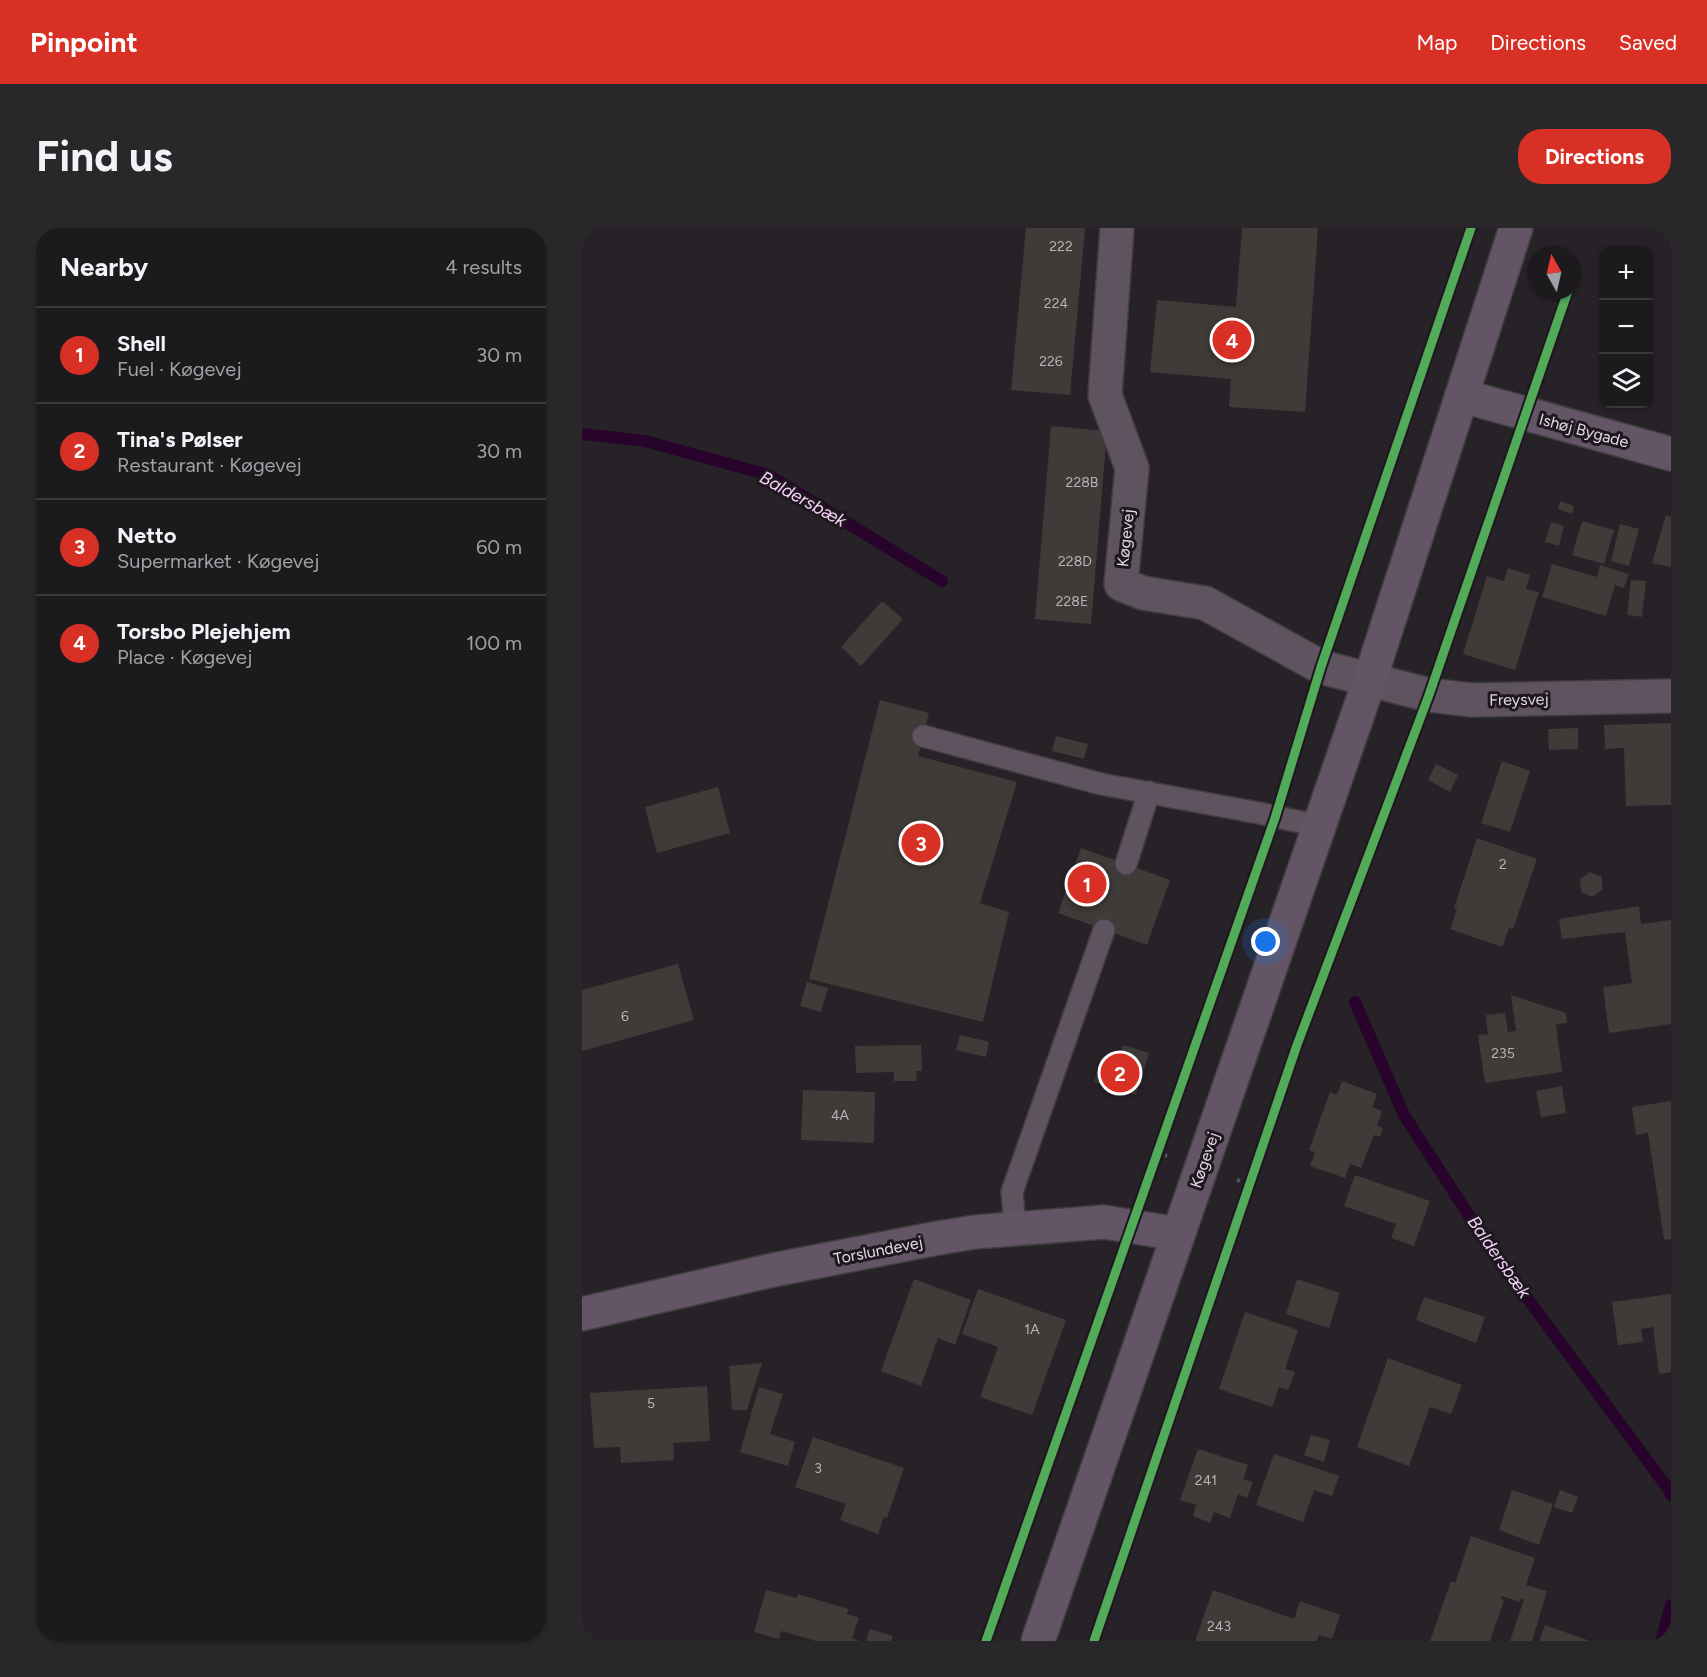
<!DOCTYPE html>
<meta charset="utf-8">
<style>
body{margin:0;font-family:Figtree,sans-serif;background:#2a272a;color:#f1f3f6}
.controls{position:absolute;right:18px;top:18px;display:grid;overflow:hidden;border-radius:12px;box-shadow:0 2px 4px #0004}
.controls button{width:54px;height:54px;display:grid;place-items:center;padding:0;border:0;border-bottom:2px solid #3b383b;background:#1d1a1d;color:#f1f3f6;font:30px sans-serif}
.compass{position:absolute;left:945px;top:18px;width:54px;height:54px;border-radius:50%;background:#1d1a1d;box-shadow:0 2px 4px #0004;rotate:352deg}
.you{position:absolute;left:684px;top:714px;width:21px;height:21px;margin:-15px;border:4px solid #fff;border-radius:50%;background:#1a73e8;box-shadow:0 0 0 9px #1a73e833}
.badge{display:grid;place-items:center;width:39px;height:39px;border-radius:50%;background:#d93025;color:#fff;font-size:20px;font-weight:700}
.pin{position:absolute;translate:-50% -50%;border:3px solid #fff;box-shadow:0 2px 6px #0006}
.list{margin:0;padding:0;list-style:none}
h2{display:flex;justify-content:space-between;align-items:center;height:78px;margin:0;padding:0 24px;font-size:26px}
h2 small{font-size:20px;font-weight:400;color:#a0a1a4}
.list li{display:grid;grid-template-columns:39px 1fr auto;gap:18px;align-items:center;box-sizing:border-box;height:96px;padding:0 24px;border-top:2px solid #3b383b}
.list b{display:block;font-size:22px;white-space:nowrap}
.list p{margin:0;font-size:20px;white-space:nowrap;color:#a0a1a4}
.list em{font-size:20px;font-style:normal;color:#a0a1a4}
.icon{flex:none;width:33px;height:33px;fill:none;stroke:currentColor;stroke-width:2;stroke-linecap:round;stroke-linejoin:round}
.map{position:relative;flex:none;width:1089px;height:1413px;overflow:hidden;border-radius:24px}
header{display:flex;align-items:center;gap:36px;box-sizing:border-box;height:84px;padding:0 30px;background:#d93025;color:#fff}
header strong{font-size:28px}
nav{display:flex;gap:33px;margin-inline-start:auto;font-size:21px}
.intro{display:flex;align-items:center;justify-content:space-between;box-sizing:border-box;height:144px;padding:0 36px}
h1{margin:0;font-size:42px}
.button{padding:15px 27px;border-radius:24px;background:#d93025;color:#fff;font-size:21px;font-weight:700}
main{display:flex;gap:36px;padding:0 36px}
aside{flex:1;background:#1d1a1d;border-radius:24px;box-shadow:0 2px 4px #0004}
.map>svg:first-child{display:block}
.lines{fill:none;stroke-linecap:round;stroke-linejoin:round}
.stream{stroke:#28032c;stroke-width:12}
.building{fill:#3f3b38}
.lane-casing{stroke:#403d40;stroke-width:24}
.street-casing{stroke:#403d40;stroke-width:36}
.secondary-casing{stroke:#403d40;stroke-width:36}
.path{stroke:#5d545d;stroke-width:4;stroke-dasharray:3 4.5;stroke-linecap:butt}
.lane{stroke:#5f5360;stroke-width:21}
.street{stroke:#5f5360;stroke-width:33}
.secondary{stroke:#635565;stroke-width:33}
.cycleway-casing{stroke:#1f1720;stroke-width:13}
.cycleway{stroke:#51ab58;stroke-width:9}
.labels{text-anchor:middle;stroke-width:6;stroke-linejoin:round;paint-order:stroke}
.number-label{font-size:14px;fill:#b8b3b7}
.street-label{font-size:16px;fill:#e1dbe1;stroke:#1f1720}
.water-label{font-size:18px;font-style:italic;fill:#f5d3f8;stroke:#1f1720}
</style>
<header>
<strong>Pinpoint</strong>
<nav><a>Map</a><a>Directions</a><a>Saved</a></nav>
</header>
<div class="intro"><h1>Find us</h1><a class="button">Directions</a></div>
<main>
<aside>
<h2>Nearby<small>4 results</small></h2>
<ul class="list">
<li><span class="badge">1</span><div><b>Shell</b><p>Fuel · Køgevej</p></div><em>30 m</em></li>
<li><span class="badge">2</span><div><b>Tina's Pølser</b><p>Restaurant · Køgevej</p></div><em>30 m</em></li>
<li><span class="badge">3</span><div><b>Netto</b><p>Supermarket · Køgevej</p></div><em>60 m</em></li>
<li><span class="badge">4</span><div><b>Torsbo Plejehjem</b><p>Place · Køgevej</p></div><em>100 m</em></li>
</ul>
</aside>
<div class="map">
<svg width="1089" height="1413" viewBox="0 0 1089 1413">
<rect width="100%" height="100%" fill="#272227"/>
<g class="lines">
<path class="stream" d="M0,206L63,213L187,247L360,353
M773,774L822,887L906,1017L1087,1262L1089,1267
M1079,1413L1089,1377"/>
</g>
<path class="building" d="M444,0H503L488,167L429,162Z
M660,0H736L723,184L647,179L649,151L568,144L575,72L654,79Z
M469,198L525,203L509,396L453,391Z
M978,273L992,278L990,286L976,281Z
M1084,287L1089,289V339L1070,335Z
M1000,293L1032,302L1022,336L990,327Z
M969,294L982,298L977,318L963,314Z
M1038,296L1057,301L1047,338L1029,333Z
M970,336L1015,349L1018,337L1047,346L1042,360L1033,357L1024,388L960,369Z
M926,340L948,347L944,361L957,364L933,442L881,426L905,348L922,353Z
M1049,352L1064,353L1060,389L1045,387Z
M300,373L321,391L279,438L259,419Z
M298,472L347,485L336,528L435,554L398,675L427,684L401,794L227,751Z
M1089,495V577L1044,578L1042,520L1023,521L1022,497Z
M996,500V521L967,522L966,501Z
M474,508L506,516L502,531L470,523Z
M920,533L948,543L928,604L899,595Z
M854,536L876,547L868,564L846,552Z
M136,559L148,605L75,625L63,579Z
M895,610L955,631L931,701L927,700L920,719L868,701L875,681L872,680Z
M499,620L588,652L565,717L476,685Z
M1008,644L1020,649V662L1010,669L999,664L998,651Z
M1057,678L1059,696L1089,692V796L1027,805L1021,759L1050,755L1043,704L980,711L977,691Z
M96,736L112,792L0,823V762Z
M225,754L246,760L239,784L218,778Z
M929,767L984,785L985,795L974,796L980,844L903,855L896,807L906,806L904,787L923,785L926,804L934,803Z
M378,807L407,814L404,829L374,822Z
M339,817L340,843H334L335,853H312V844L274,845L273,818Z
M541,817L567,825L554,867L512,854L519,832L535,837Z
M760,853L795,866L790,879L800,883L795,898L801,900L798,909L792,907L779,940L768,936L763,950L728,938L733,924L727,922L748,864L755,867Z
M980,858L984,885L959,889L954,863Z
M221,862L293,864L292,915L219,912Z
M1089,873V1011L1082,1012L1066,905L1054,907L1050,879Z
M773,947L848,973L832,1018L809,1010L814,996L762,978Z
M332,1051L389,1072L373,1117L356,1110L339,1158L299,1143Z
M715,1051L758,1065L747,1100L704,1086Z
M396,1061L484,1092L450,1187L398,1169L416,1119L380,1106Z
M1089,1066V1144L1077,1146L1071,1099L1059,1101L1061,1114L1036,1117L1030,1074Z
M842,1069L903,1089L894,1115L834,1092Z
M663,1084L716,1102L703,1141L713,1144L706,1162L697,1159L690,1179L637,1161Z
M806,1130L880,1157L869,1186L848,1179L827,1238L775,1219Z
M180,1135L165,1182H150L147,1138Z
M125,1158L128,1213L91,1215L92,1232L39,1235L38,1219L12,1220L8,1165Z
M177,1159L201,1166L188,1206L213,1214L206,1238L158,1224Z
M729,1207L748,1212L742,1234L722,1227Z
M231,1209L322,1240L305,1290L302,1289L296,1306L258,1292L264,1276L213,1259Z
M616,1221L666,1237L661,1251L671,1254L665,1270L656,1266L648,1290L632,1284L628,1295L611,1288L614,1277L598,1272Z
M692,1226L757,1248L750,1268L732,1262L721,1294L674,1277Z
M930,1262L971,1276L957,1317L917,1302Z
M978,1262L996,1269L990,1285L972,1279Z
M889,1308L953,1330L944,1357L965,1363L950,1413H928L942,1371H939L938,1374L920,1368L919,1371L922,1372L908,1413H848L869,1353L873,1355Z
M184,1362L215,1370L216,1366L266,1381L265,1386L277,1390L270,1410L277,1413H234L199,1403L197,1411L172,1404Z
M631,1362L712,1391L718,1373L758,1387L750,1411L737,1407L735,1413H613Z
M963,1397L1008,1413H957Z
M288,1401L311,1408L309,1413H284Z"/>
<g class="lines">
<g class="lane-casing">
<path id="lane" d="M341,508L519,556L677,585L737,598
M544,636L567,564
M433,1000L430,964L522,702"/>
</g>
<g class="street-casing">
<path id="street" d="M535,0L523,167L550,240L539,356L561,365L623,375L739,439L847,467L889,472L1089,468"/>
</g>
<g class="secondary-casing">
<path id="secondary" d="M881,168L1089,226
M0,1086L191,1042L351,1011L393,1004L522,994L596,1006
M456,1413L788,451L934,0"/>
</g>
<path class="path" d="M576,925L585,928
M655,952L668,956"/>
<use href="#lane" class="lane"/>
<use href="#street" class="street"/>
<use href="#secondary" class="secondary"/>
<g class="cycleway-casing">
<path id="cycleway" d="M404,1413L693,590L739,439L889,0
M512,1413L715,817L847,467L986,63"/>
</g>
<use href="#cycleway" class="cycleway"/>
</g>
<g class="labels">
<g class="number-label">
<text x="479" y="23">222</text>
<text x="474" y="80">224</text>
<text x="469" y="138">226</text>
<text x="500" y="259">228B</text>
<text x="493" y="338">228D</text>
<text x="490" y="378">228E</text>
<text x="921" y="641">2</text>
<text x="43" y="793">6</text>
<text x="921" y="830">235</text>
<text x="258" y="892">4A</text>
<text x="450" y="1106">1A</text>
<text x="69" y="1180">5</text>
<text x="236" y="1245">3</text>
<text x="624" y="1257">241</text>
<text x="637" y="1403">243</text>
</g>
<g class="street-label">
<text transform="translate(1002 202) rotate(15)" y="6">Ishøj Bygade</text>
<text transform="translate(543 310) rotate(-84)" y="6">Køgevej</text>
<text transform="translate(937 471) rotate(-1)" y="6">Freysvej</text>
<text transform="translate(622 932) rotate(-71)" y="6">Køgevej</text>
<text transform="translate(296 1022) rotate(-11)" y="6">Torslundevej</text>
</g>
<g class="water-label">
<text transform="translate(221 271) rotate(29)" y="6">Baldersbæk</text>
<text transform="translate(917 1029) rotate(55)" y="6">Baldersbæk</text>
</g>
</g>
</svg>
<div class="controls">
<button>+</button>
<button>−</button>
<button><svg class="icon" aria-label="layers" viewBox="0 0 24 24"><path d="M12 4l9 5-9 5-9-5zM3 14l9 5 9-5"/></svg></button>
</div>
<svg class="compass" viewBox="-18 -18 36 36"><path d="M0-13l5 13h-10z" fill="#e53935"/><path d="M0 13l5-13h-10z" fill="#a0a1a4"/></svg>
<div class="you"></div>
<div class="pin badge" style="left:505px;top:656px">1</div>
<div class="pin badge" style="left:538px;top:845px">2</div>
<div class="pin badge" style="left:339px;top:615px">3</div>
<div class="pin badge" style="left:650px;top:112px">4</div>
</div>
</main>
